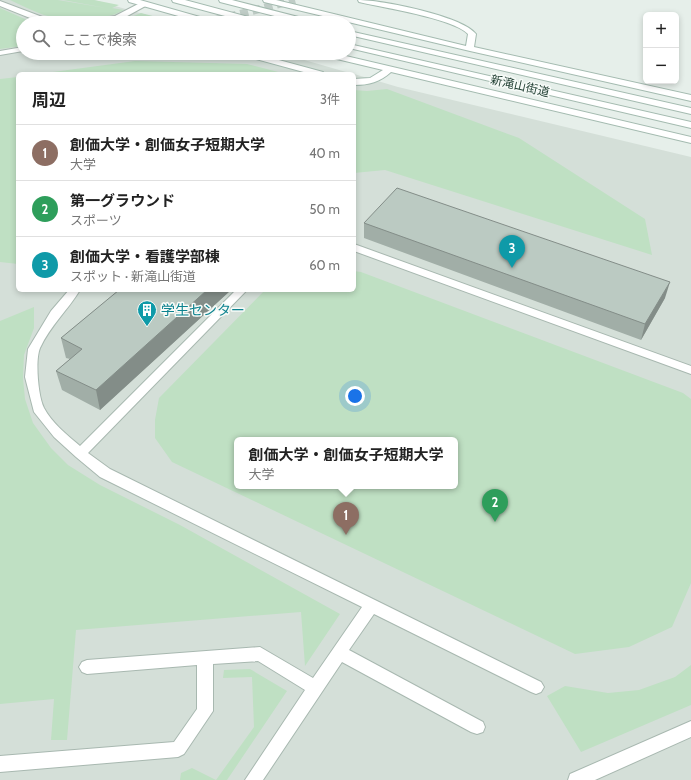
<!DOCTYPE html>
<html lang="ja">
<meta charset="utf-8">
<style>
body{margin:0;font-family:Cabin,"Noto Sans JP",sans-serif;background:#f2f2f2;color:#222}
.controls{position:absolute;right:12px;top:12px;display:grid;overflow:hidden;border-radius:6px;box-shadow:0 2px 6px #0003}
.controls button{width:36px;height:36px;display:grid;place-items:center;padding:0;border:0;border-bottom:1px solid #e0e0e0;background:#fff;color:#222;font:20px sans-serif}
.you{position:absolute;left:355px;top:396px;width:14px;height:14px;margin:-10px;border:3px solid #fff;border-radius:50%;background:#1a73e8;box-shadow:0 0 0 6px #1a73e833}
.badge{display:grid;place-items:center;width:26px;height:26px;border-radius:50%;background:#80443d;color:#fff;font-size:13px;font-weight:700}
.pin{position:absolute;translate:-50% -33px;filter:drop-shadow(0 1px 2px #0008)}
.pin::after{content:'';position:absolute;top:21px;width:14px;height:12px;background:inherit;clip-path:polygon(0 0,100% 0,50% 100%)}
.popup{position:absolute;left:234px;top:437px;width:224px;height:52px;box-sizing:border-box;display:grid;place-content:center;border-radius:6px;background:#fff;filter:drop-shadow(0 1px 3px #0005);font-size:13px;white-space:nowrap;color:#767676}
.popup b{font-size:15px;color:#222}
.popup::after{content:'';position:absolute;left:50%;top:100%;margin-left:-8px;border:8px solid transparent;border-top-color:#fff}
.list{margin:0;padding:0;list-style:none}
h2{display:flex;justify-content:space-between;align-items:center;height:52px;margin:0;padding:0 16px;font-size:17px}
h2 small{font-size:13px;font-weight:400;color:#767676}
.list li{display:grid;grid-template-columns:26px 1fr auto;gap:12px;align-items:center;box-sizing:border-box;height:56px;padding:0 16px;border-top:1px solid #e0e0e0}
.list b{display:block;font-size:15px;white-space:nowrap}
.list p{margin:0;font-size:13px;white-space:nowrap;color:#767676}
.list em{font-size:13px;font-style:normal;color:#767676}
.icon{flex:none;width:22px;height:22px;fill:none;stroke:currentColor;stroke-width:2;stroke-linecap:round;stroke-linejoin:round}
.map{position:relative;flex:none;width:691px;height:780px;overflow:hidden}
.search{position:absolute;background:#fff;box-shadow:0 2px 6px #0003;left:16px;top:16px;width:340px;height:44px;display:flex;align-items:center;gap:10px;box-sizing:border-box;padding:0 14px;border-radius:22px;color:#767676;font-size:15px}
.panel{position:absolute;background:#fff;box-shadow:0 2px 6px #0003;left:16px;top:72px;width:340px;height:220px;border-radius:6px}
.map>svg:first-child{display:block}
.built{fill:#d4dfd8;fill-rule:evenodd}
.green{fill:#bfe0c3;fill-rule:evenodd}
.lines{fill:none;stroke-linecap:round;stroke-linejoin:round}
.minor-tunnel{stroke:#bfccc6;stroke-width:8;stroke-dasharray:8 4.5;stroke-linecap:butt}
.service-casing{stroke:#a8b8b0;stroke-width:2}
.minor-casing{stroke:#a8b8b0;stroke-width:2}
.secondary-casing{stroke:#a4bbb0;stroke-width:2}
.service{fill:#fff;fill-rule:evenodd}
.minor{fill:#fff;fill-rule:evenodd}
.secondary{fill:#fff;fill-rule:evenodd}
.wall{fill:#a1aea7}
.shaded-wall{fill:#838d88}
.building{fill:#bbcac2;stroke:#838d88}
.labels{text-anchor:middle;stroke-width:3;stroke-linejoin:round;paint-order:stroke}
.far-street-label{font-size:12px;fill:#244236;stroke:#f7fbf8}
.culture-label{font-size:14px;fill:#0d838f;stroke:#f7fbf8;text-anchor:start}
</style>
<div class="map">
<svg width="691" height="780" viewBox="0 0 691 780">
<rect width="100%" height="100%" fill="#e6efea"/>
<path class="built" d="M0,0H94L175,23H23V53H280L353,74H18V290H354V74L398,87L691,157V780H0ZM237,440H455V486H237Z"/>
<path class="green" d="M10,0H58L106,8L63,0H94L119,5L112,8L124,10C102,22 68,22 44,15C33,11 21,5 10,0Z
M0,8L34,23H23V46L0,49Z
M141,13L180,23H117Z
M135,61L247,64L286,74H38Z
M18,77V264L0,262V79Z
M387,89L519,138L645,219L652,255L385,170L354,173V90L367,91Z
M354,271L361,272L683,393L691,399V583L672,627L629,647L575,654L172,462L155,438V420L159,398L265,290H354ZM237,440H455V486H237Z
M34,307V328L24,355L23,378L25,399L33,423L51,448L68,465L100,485L180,525L340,614L305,666L301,612L76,630L67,740H51L54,699L0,704V321Z
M691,665V705L581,752L547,696L565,686L608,693L639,690L675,677Z
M250,669L287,691L227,780H180L181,773L192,768L216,780L254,727L252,677L223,678L224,670Z"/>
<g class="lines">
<path class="minor-tunnel" d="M204,23L295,0"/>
<g class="service-casing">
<path id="service" d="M23,47V51L0,55V51Z
M354,244L691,366V374L354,251Z
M69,290H80C68,310 50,326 40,348C35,360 38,396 44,408C52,423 67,435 80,446L236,290H247L88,453L110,469L541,682L544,687L541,692L536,694L531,692L374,614L349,650L483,722L485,727L483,732L477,734L471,732L342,662L263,780H245L305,690L258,661L213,664V711L184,754L178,757L0,772V756L174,742L197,709V665L87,674L82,672L79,667L82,662L87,660L260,647L313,678L362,607L100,477L76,457L54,437L34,412L25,377L28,349L51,311Z
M691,721V737L595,780H568L570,774Z"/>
</g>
<g class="minor-casing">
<path id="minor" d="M0,1L45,18L61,21L62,23L40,22L0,6Z
M142,2H145L149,4L120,20L100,23H81L85,21L115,16Z"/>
</g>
<g class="secondary-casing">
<path id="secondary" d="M128,0H140L214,21L215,23H203L129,2Z
M172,0H185L263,21L264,23H251L173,2Z
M219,0H232L314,21L315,23H302L220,2Z
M263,0H276L466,46L468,34C452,18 384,8 359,2L358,0C382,0 462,16 476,34L474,47L691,95V101L470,51L264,2Z
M349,31L691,108V114L349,35Z
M349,44L691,122V128L349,48Z
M240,53H253L323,72L324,74H311L241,55Z
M319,53H333L691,137V143L391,72C380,82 369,85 354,85V79L370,78L383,70L320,55Z"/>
</g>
<use href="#service" class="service"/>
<use href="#minor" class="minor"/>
<use href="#secondary" class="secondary"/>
</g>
<path class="wall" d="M364,223L665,298L641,340L364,238Z
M119,290H231L100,410L62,390L56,371L70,359L66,358L61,338Z"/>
<path class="shaded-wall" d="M670,282L665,298L641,340L645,324Z
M207,290H231L100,410L96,390Z"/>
<path class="building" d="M397,188L670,282L645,324L364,223Z
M119,290H207L96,390L56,371L82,349L61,338Z"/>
<defs>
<g id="building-pin" transform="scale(1)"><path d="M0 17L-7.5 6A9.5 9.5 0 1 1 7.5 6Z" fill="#0f9aa8" stroke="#f7fbf8"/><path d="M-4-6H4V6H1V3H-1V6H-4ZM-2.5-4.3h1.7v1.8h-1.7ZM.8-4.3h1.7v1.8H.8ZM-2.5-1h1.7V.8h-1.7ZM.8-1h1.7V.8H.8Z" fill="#fff"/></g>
</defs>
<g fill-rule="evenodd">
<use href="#building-pin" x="147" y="310"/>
</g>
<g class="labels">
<g class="far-street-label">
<text transform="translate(520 86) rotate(13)" y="4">新滝山街道</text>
</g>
<g class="culture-label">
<text x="161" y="315">学生センター</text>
</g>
</g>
</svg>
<div class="controls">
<button>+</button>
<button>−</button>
</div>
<div class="you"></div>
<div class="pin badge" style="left:346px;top:535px;background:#8d6e63">1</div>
<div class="popup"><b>創価大学・創価女子短期大学</b>大学</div>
<div class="pin badge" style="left:495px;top:522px;background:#2e9e5b">2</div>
<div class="pin badge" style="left:512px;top:268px;background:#0f9aa8">3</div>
<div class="search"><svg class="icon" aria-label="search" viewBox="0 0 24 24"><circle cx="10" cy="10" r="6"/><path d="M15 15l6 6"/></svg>ここで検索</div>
<section class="panel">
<h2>周辺<small>3件</small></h2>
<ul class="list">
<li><span class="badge" style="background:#8d6e63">1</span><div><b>創価大学・創価女子短期大学</b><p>大学</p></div><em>40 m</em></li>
<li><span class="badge" style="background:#2e9e5b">2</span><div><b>第一グラウンド</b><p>スポーツ</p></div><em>50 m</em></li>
<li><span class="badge" style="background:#0f9aa8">3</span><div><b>創価大学・看護学部棟</b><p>スポット · 新滝山街道</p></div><em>60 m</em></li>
</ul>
</section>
</div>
